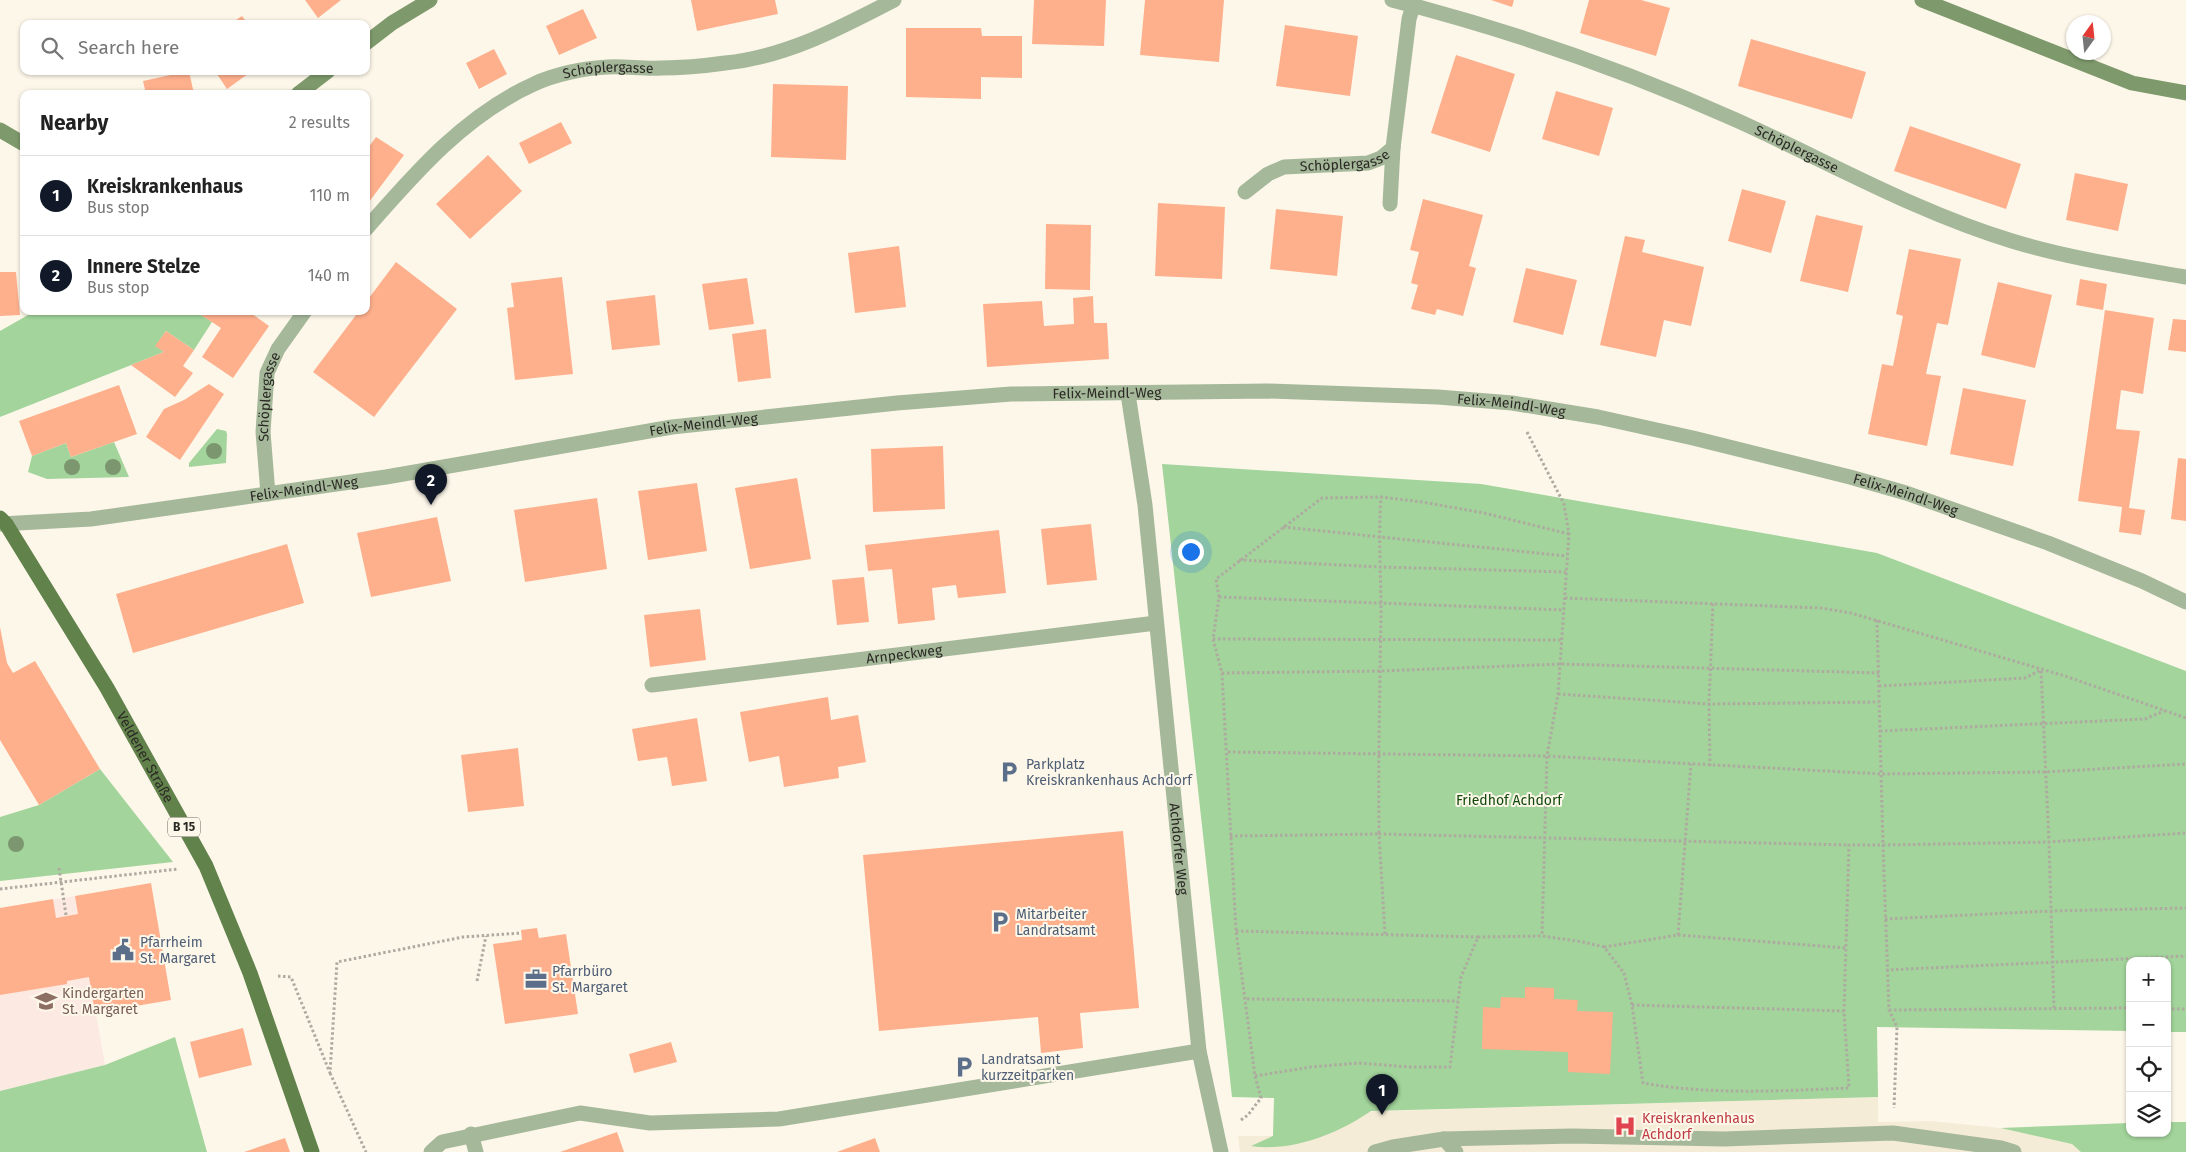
<!DOCTYPE html>
<meta charset="utf-8">
<style>
body{margin:0;font-family:"Fira Sans",sans-serif;background:#f6f6f6;color:#222}
.controls{position:absolute;right:15px;bottom:15px;display:grid;overflow:hidden;border-radius:10px;box-shadow:0 1px 4px #0004}
.controls button{width:45px;height:45px;display:grid;place-items:center;padding:0;border:0;border-bottom:1px solid #e0e0e0;background:#fff;color:#222;font:25px sans-serif}
.compass{position:absolute;left:2066px;top:15px;width:45px;height:45px;border-radius:50%;background:#fff;box-shadow:0 1px 4px #0004;rotate:15deg}
.you{position:absolute;left:1190px;top:551px;width:18px;height:18px;margin:-12px;border:4px solid #fff;border-radius:50%;background:#1a73e8;box-shadow:0 0 0 8px #1a73e833}
.badge{display:grid;place-items:center;width:32px;height:32px;border-radius:50%;background:#111827;color:#fff;font-size:16px;font-weight:700}
.pin{position:absolute;translate:-50% -41px;filter:drop-shadow(0 1px 2px #0008)}
.pin::after{content:'';position:absolute;top:26px;width:18px;height:15px;background:inherit;clip-path:polygon(0 0,100% 0,50% 100%)}
.list{margin:0;padding:0;list-style:none}
h2{display:flex;justify-content:space-between;align-items:center;height:65px;margin:0;padding:0 20px;font-size:21px}
h2 small{font-size:16px;font-weight:400;color:#767676}
.list li{display:grid;grid-template-columns:32px 1fr auto;gap:15px;align-items:center;box-sizing:border-box;height:80px;padding:0 20px;border-top:1px solid #e0e0e0}
.list b{display:block;font-size:19px;white-space:nowrap}
.list p{margin:0;font-size:16px;white-space:nowrap;color:#767676}
.list em{font-size:16px;font-style:normal;color:#767676}
.icon{flex:none;width:28px;height:28px;fill:none;stroke:currentColor;stroke-width:2;stroke-linecap:round;stroke-linejoin:round}
.map{position:relative;flex:none;width:2186px;height:1152px;overflow:hidden}
.search{position:absolute;background:#fff;box-shadow:0 1px 4px #0004;left:20px;top:20px;width:350px;height:55px;display:flex;align-items:center;gap:12px;box-sizing:border-box;padding:0 18px;border-radius:10px;color:#767676;font-size:19px}
.panel{position:absolute;background:#fff;box-shadow:0 1px 4px #0004;left:20px;top:90px;width:350px;height:225px;border-radius:10px}
.map>svg:first-child{display:block}
.built{fill:#f5ecd8}
.education{fill:#fce9e1}
.green{fill:#a2d49b}
.building{fill:#feb08d}
.lines{fill:none;stroke-linecap:round;stroke-linejoin:round}
.path{stroke:#aeaaa0;stroke-width:3;stroke-dasharray:2.5 2.5;stroke-linecap:butt}
.lane{stroke:#a5b89a;stroke-width:15}
.street{stroke:#a5b89a;stroke-width:15}
.secondary{stroke:#7e996c;stroke-width:15}
.primary{stroke:#61824b;stroke-width:15}
.tree{fill:#7c976f}
.labels{text-anchor:middle;stroke-width:4;stroke-linejoin:round;paint-order:stroke}
.shield{fill:#fdf7ea;stroke:#6a675f;stroke-width:1}
.shield-label{font-size:12px;font-weight:bold;fill:#2b2924}
.street-label{font-size:14px;fill:#2b2924;stroke:#fdf7ea}
.service-label{font-size:14px;fill:#4e5e75;stroke:#fdf7ea;text-anchor:start}
.park-label{font-size:14px;fill:#12490b;stroke:#fdf7ea}
.education-label{font-size:14px;fill:#785e54;stroke:#fdf7ea;text-anchor:start}
.health-label{font-size:14px;fill:#be3a42;stroke:#fdf7ea;text-anchor:start}
</style>
<div class="map">
<svg width="2186" height="1152" viewBox="0 0 2186 1152">
<rect width="100%" height="100%" fill="#fdf7ea"/>
<path class="built" d="M1878,1097V1122L1930,1121L2001,1128L2130,1123V1133H2167V1122H2186V1152H1240L1238,1136H1273L1274,1114Z"/>
<path class="education" d="M75,896L105,1065L0,1091V908Z"/>
<path class="green" d="M35,311H195L212,322L194,350L166,331L156,346L164,352L0,417V331Z
M217,429L226,431L227,434L226,463L189,467V463Z
M114,442L129,477L47,479L28,472L32,456L66,443L71,457Z
M1162,464L1481,484L1877,553L2186,671V1032H2167V961H2130V1031L1877,1027L1878,1097L1371,1111C1338,1134 1292,1152 1251,1146L1273,1136L1274,1098L1232,1097Z
M100,769L173,862L0,881V817L39,805Z
M175,1037L207,1152H0V1091L105,1065Z
M2167,1122H2186V1152H2081L2072,1144L2001,1128L2130,1123V1133H2167Z"/>
<path class="building" d="M305,0H341L318,18Z
M691,0H775L778,14L697,31Z
M1034,0H1106L1104,46L1032,44Z
M1145,0H1224L1219,62L1140,55Z
M1491,0H1514L1512,7Z
M1589,0H1641L1670,8L1656,56L1580,33Z
M583,9L597,38L559,55L546,26Z
M242,16L248,24H230Z
M1285,25L1358,36L1350,96L1276,86Z
M906,28H981L982,36H1022V78L981,77V99L906,97Z
M1751,39L1866,72L1852,119L1738,86Z
M494,49L507,74L479,89L466,63Z
M1456,55L1515,74L1490,152L1431,133Z
M189,71L194,94H146L143,81Z
M215,71H252L227,89Z
M773,84L848,86L846,160L771,157Z
M1556,91L1613,108L1599,156L1542,139Z
M561,122L572,143L529,164L519,143Z
M1910,126L2021,164L2006,209L1894,171Z
M376,137L404,155L366,206V151Z
M488,155L522,191L470,239L436,204Z
M2075,173L2128,184L2118,231L2066,220Z
M1742,189L1786,201L1771,253L1728,241Z
M1423,199L1483,215L1469,266L1476,268L1463,316L1437,309L1435,315L1411,309L1418,285L1411,283L1419,252L1410,250Z
M1158,203L1225,207L1222,279L1155,276Z
M1276,209L1343,216L1337,276L1270,269Z
M1816,215L1863,226L1848,292L1800,281Z
M1046,224L1091,225L1090,290L1045,289Z
M1625,236L1645,240L1642,252L1704,267L1691,326L1664,320L1656,357L1600,345Z
M899,246L906,307L855,313L848,253Z
M1909,249L1961,259L1948,325L1937,323L1926,374L1941,376L1927,446L1868,434L1882,364L1893,366L1903,316L1896,314Z
M396,262L457,309L374,417L313,372L359,311H366V302Z
M1526,268L1577,280L1563,335L1513,322Z
M0,272H16L20,315L0,316Z
M562,277L573,374L515,380L507,308L514,307L511,283Z
M747,278L754,324L709,330L702,284Z
M2080,279L2107,284L2103,310L2076,305Z
M1998,282L2052,295L2035,368L1981,355Z
M655,295L660,345L612,350L606,301Z
M1093,296L1094,323H1107L1109,359L987,367L983,304L1042,301L1044,326L1074,324L1073,298Z
M2105,310L2154,318L2143,394L2121,390L2116,429L2140,431L2129,508L2145,510L2141,535L2119,532L2122,507L2078,501Z
M195,311H248L269,326L233,378L202,357L221,328Z
M2173,319L2186,320V352L2168,350Z
M766,329L771,378L738,382L732,334Z
M166,331L194,350L183,366L193,373L175,397L131,365L164,352L155,346Z
M209,384L224,394L180,460L146,437L164,409L184,400Z
M119,385L137,434L71,457L66,443L32,456L19,421Z
M1963,388L2026,400L2013,466L1950,454Z
M943,446L945,509L873,512L871,449Z
M2178,458L2186,459V521L2171,519Z
M797,478L811,559L750,569L735,488Z
M697,483L707,551L648,560L638,491Z
M597,498L607,569L525,582L514,510Z
M437,517L451,581L371,597L357,533Z
M1091,524L1097,580L1047,585L1041,529Z
M999,530L1006,593L958,598L956,585L932,588L935,620L898,624L892,569L868,571L865,545Z
M287,544L304,603L133,653L116,594Z
M864,577L869,622L837,625L832,580Z
M700,609L706,660L650,667L644,615Z
M0,627L7,663L13,673L35,661L100,769L39,805L0,740Z
M828,697L831,720L858,715L866,762L838,767L839,778L784,787L779,756L749,762L740,712Z
M697,718L707,781L672,786L667,757L638,761L632,729Z
M518,748L524,806L468,812L461,755Z
M1123,831L1139,1008L1080,1013L1083,1048L1041,1053L1038,1017L879,1031L863,855Z
M151,883L171,1000L95,1013L89,977L67,981V984L0,995V908L53,899L56,918L78,914L75,896Z
M537,928L539,938L566,934L578,1014L505,1024L493,944L522,940L521,930Z
M1525,987L1554,988V999L1578,1000L1577,1011L1613,1012L1610,1074L1568,1072V1052L1482,1049L1483,1007L1500,1008L1501,997L1525,998Z
M243,1028L252,1065L199,1078L190,1042Z
M671,1042L677,1062L634,1073L629,1054Z
M617,1132L624,1152H560Z
M285,1138L290,1152H244Z
M875,1138L880,1152H837Z"/>
<g class="lines">
<path class="path" d="M1527,432L1564,504L1569,534L1558,694L1547,756L1542,936
M1283,527L1567,556
M1239,560L1381,567L1566,572
M1219,597L1564,610
M1565,598L1821,608L1851,613L2065,676L2186,718
M1877,620L1883,845L2049,842L2186,833
M1213,639L1562,640
M1222,673L1381,671L1561,664L1879,673
M1879,686L2025,678L2041,670L2049,842L2054,1008
M1558,694L1709,704L1879,702
M1880,731L2145,719L2164,711
M1228,752L1547,756L1882,774L2045,772L2186,764
M1710,766L1709,704L1713,602
M1230,836L1379,834C1378,760 1380,686 1381,612C1381,573 1378,536 1381,497
M59,868L66,915
M0,889L178,869
M1885,919L2050,911L2186,908
M1236,931L1478,937
M1385,934L1379,834L1849,845
M1678,935L1691,764
M1604,947L1678,935L1846,948
M1886,970L2186,956
M278,976L291,977L330,1073L337,962L463,937L521,933
M477,981L486,936
M1247,999L1458,1001
M1632,1005L1844,1011
M2167,1009H2186
M1889,1010L2130,1008
M330,1073L366,1152
M1255,1076L1311,1067L1359,1063L1409,1067H1450L1461,977L1478,937L1542,936L1583,942L1604,947L1624,973L1632,1005L1643,1083C1710,1095 1781,1091 1849,1088L1844,1011L1849,845H1883L1889,1010L1897,1027L1894,1108
M1241,1120L1248,1115L1261,1098L1255,1076L1236,931L1222,673L1213,639L1219,597L1216,579L1322,498L1381,497L1422,502L1484,513L1569,534"/>
<g class="lane">
<path id="s1" d="M1245,192L1268,174L1284,167L1368,163L1381,158L1393,148L1409,19L1413,6"/>
<path d="M1390,204L1393,148"/>
<path d="M471,1134L476,1152"/>
<path d="M1444,1139L1456,1152"/>
<path d="M431,1152L442,1142L580,1113L650,1123L779,1119L1199,1051"/>
</g>
<g class="street">
<path id="s2" d="M1392,0C1509,30 1625,70 1736,120C1827,161 1916,212 2012,241C2068,258 2128,267 2186,277"/>
<path id="s3" d="M366,229C415,173 465,115 534,84C555,74 585,68 608,67C625,66 643,69 661,68C682,68 704,66 725,63C786,57 840,28 894,0"/>
<path id="s4" d="M1128,394L1145,505L1199,1051L1221,1152"/>
<path id="s5" d="M268,494L263,432L267,373L278,349L305,311"/>
<path id="s6" d="M0,524L91,519L386,477L672,427L897,403L1011,394L1268,391L1438,397L1512,403L1598,417L1693,438L1850,477L1906,493L2048,543L2142,581L2186,602"/>
<path id="s7" d="M652,685L1156,623"/>
<path d="M1375,1152L1393,1147L1444,1139L1572,1136L1724,1139L1893,1133L2001,1148L2014,1152"/>
</g>
<path class="secondary" d="M1922,0L2132,83L2186,93
M366,43L392,23L430,0
M298,94L328,71
M0,130L24,144"/>
<path class="primary" id="s8" d="M0,518L6,524L107,688L206,866L250,973L312,1152"/>
</g>
<g class="tree">
<circle cx="214" cy="451" r="8"/>
<circle cx="72" cy="467" r="8"/>
<circle cx="113" cy="467" r="8"/>
<circle cx="16" cy="844" r="8"/>
</g>
<defs>
<g id="parking-bare" transform="scale(1.725)"><path d="M-3.5-5.5H1a3.5 3.5 0 0 1 0 7H-1V5.5H-3.5ZM-1-3.4V-.6H.8a1.4 1.4 0 0 0 0-2.8Z" fill="#5c6f8a" stroke="#fdf7ea" stroke-width="2.5" paint-order="stroke"/></g>
<g id="civic-bare" transform="scale(1.725)"><path d="M-.6-6.5H3V-4.5H.6V-3L4-1V1h2V6H-6V1h2V-1L-.6-3ZM-1.2 2.5V6h2.4V2.5Z" fill="#5c6f8a" stroke="#fdf7ea" stroke-width="2.5" paint-order="stroke"/></g>
<g id="office-bare" transform="scale(1.725)"><path d="M-6-3h4V-5.5h4V-3h4V5H-6ZM-1-4.5V-3h2v-1.5ZM-6 0V1H6V0Z" fill="#5c6f8a" stroke="#fdf7ea" stroke-width="2.5" paint-order="stroke"/></g>
<g id="school-bare" transform="scale(1.725)"><path d="M0-5L7-2L0 1L-7-2ZM-4 1L0 2.5L4 1V4Q0 6-4 4Z" fill="#8d6e63" stroke="#fdf7ea" stroke-width="2.5" paint-order="stroke"/></g>
<g id="hospital-bare" transform="scale(1.725)"><path d="M-5-5h3v3.5h4V-5h3V5h-3V1.5h-4V5h-3Z" fill="#e0444e" stroke="#fdf7ea" stroke-width="2.5" paint-order="stroke"/></g>
</defs>
<g fill-rule="evenodd">
<use href="#parking-bare" x="1009" y="772"/>
<use href="#parking-bare" x="1000" y="922"/>
<use href="#civic-bare" x="123" y="950"/>
<use href="#office-bare" x="536" y="979"/>
<use href="#school-bare" x="46" y="1001"/>
<use href="#parking-bare" x="964" y="1067"/>
<use href="#hospital-bare" x="1625" y="1126"/>
</g>
<g class="labels">
<rect class="shield" x="168" y="817.5" width="32" height="19" rx="4"/>
<g class="shield-label">
<text x="184" y="831">B 15</text>
</g>
<g class="street-label">
<text dy="5" stroke="none"><textPath href="#s3" startOffset="300">Schöplergasse</textPath></text>
<text dy="5" stroke="none"><textPath href="#s2" startOffset="432">Schöplergasse</textPath></text>
<text dy="5" stroke="none"><textPath href="#s1" startOffset="108">Schöplergasse</textPath></text>
<text dy="5" stroke="none"><textPath href="#s6" startOffset="1116">Felix-Meindl-Weg</textPath></text>
<text dy="5" stroke="none"><textPath href="#s5" startOffset="98">Schöplergasse</textPath></text>
<text dy="5" stroke="none"><textPath href="#s6" startOffset="1521">Felix-Meindl-Weg</textPath></text>
<text dy="5" stroke="none"><textPath href="#s6" startOffset="711">Felix-Meindl-Weg</textPath></text>
<text dy="5" stroke="none"><textPath href="#s6" startOffset="306">Felix-Meindl-Weg</textPath></text>
<text dy="5" stroke="none"><textPath href="#s6" startOffset="1926">Felix-Meindl-Weg</textPath></text>
<text dy="5" stroke="none"><textPath href="#s7" startOffset="254">Arnpeckweg</textPath></text>
<text dy="5" stroke="none"><textPath href="#s8" startOffset="280">Veldener Straße</textPath></text>
<text dy="5" stroke="none"><textPath href="#s4" startOffset="458">Achdorfer Weg</textPath></text>
</g>
<g class="service-label">
<text x="1026" y="769">Parkplatz<tspan x="1026" dy="16">Kreiskrankenhaus Achdorf</tspan></text>
<text x="1016" y="919">Mitarbeiter<tspan x="1016" dy="16">Landratsamt</tspan></text>
<text x="140" y="947">Pfarrheim<tspan x="140" dy="16">St. Margaret</tspan></text>
<text x="552" y="976">Pfarrbüro<tspan x="552" dy="16">St. Margaret</tspan></text>
<text x="981" y="1064">Landratsamt<tspan x="981" dy="16">kurzzeitparken</tspan></text>
</g>
<g class="park-label">
<text x="1509" y="805">Friedhof Achdorf</text>
</g>
<g class="education-label">
<text x="62" y="998">Kindergarten<tspan x="62" dy="16">St. Margaret</tspan></text>
</g>
<g class="health-label">
<text x="1642" y="1123">Kreiskrankenhaus<tspan x="1642" dy="16">Achdorf</tspan></text>
</g>
</g>
</svg>
<div class="controls">
<button>+</button>
<button>−</button>
<button><svg class="icon" aria-label="locate" viewBox="0 0 24 24"><circle cx="12" cy="12" r="6"/><path d="M12 2v4M12 18v4M2 12h4M18 12h4"/></svg></button>
<button><svg class="icon" aria-label="layers" viewBox="0 0 24 24"><path d="M12 4l9 5-9 5-9-5zM3 14l9 5 9-5"/></svg></button>
</div>
<svg class="compass" viewBox="-18 -18 36 36"><path d="M0-13l5 13h-10z" fill="#e53935"/><path d="M0 13l5-13h-10z" fill="#767676"/></svg>
<div class="you"></div>
<div class="pin badge" style="left:1382px;top:1115px">1</div>
<div class="pin badge" style="left:431px;top:505px">2</div>
<div class="search"><svg class="icon" aria-label="search" viewBox="0 0 24 24"><circle cx="10" cy="10" r="6"/><path d="M15 15l6 6"/></svg>Search here</div>
<section class="panel">
<h2>Nearby<small>2 results</small></h2>
<ul class="list">
<li><span class="badge">1</span><div><b>Kreiskrankenhaus</b><p>Bus stop</p></div><em>110 m</em></li>
<li><span class="badge">2</span><div><b>Innere Stelze</b><p>Bus stop</p></div><em>140 m</em></li>
</ul>
</section>
</div>
